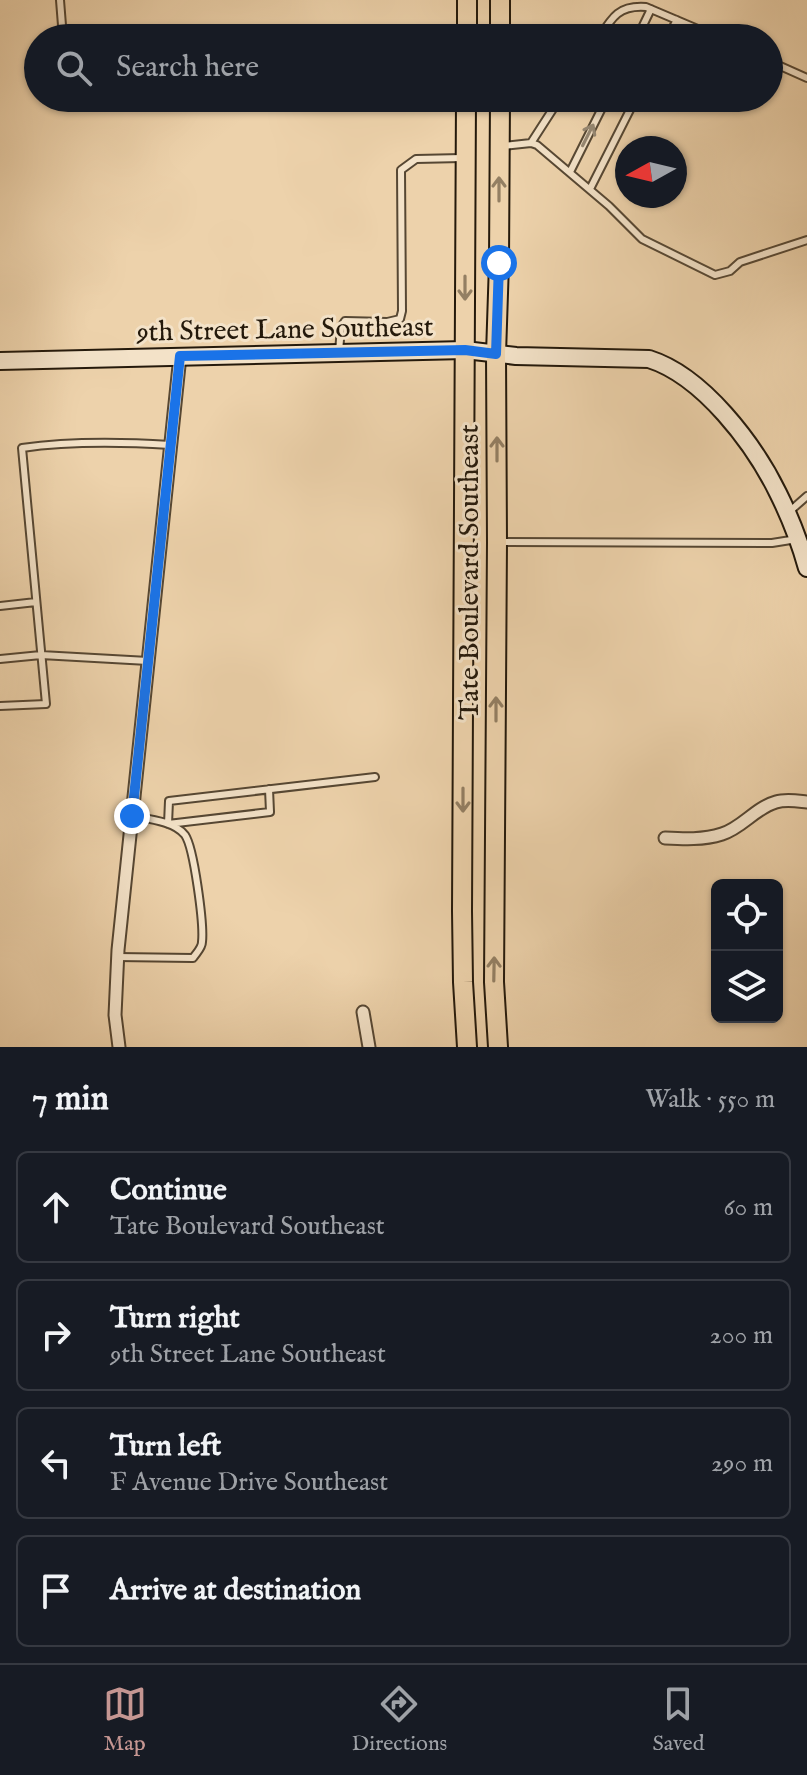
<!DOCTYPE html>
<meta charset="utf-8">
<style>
body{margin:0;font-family:"IM FELL English",serif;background:#242831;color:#f1f3f6}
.controls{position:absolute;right:24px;bottom:24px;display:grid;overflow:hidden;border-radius:12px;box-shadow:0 2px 6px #0004}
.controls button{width:72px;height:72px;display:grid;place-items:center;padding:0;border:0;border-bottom:2px solid #363941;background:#171b24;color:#f1f3f6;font:40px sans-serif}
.compass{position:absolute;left:615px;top:136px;width:72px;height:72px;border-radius:50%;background:#171b24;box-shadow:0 2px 6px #0004;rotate:262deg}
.stop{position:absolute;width:24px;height:24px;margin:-18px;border:6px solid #1a73e8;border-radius:50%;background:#fff}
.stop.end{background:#1a73e8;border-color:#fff;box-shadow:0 2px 8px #0008}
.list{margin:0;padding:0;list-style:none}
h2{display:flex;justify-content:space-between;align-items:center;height:104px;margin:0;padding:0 32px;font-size:34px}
h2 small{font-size:26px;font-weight:400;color:#9ea1a6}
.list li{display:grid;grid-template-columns:52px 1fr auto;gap:24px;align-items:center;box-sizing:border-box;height:112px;margin:0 16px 16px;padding:0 16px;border:2px solid #363941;border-radius:12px}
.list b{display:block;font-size:30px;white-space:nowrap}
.list p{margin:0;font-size:26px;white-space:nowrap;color:#9ea1a6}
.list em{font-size:26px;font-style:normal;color:#9ea1a6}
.icon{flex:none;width:44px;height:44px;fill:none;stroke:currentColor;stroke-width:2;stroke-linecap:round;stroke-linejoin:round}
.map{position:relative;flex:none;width:807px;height:1047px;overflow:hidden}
.search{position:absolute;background:#171b24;box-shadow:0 2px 6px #0004;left:24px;right:24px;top:24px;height:88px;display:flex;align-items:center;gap:20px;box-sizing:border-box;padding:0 28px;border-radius:44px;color:#9ea1a6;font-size:30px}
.sheet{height:616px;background:#171b24}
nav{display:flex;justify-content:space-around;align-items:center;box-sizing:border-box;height:112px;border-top:2px solid #363941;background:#171b24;font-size:22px;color:#9ea1a6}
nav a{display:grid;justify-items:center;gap:4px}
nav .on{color:#c59692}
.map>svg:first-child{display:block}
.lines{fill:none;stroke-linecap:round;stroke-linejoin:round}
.lane-casing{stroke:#564733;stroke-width:10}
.street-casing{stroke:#564733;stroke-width:15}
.secondary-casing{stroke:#24190b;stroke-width:20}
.primary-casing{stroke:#24190b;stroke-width:22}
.lane{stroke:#f3e2c8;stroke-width:6}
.street{stroke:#f3e2c8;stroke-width:11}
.secondary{stroke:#f3e2c8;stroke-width:16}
.primary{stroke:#edd2ab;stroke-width:18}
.oneway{stroke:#968873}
.oneway2{stroke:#937f63}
.route{stroke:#1a73e8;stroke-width:10}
.labels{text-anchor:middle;stroke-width:6;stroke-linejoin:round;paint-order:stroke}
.street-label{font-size:28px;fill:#24190b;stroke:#f3e2c8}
</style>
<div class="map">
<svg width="807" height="1047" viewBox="0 0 807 1047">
<rect width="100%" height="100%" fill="#edd2ab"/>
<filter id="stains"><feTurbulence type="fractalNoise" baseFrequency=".0025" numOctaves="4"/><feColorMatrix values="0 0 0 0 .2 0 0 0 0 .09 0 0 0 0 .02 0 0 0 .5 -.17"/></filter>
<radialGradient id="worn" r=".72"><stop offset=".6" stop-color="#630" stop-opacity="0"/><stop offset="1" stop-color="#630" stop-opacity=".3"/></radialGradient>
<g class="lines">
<g class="lane-casing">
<path id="lane" d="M60,0L63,38
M599,38C612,17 619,5 646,7L719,38
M637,38L651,9
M667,38L677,20
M769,61L807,78
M531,143L560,98
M503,146L531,143L537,145L609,206L642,239L715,275L730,271L740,262L807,240
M570,172L607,98
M590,189L636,98
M339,352L341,327L345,321L387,322L400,319L402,311L401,170L416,159L462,158
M790,511L807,496
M501,542L772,543L797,539
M0,606L36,602
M0,659L41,655L148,661
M0,706L46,704L22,448C71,441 121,442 170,445
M269,789L270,812L168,824L169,801L375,777
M117,957L193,958C197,952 202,948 202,942C204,924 194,848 185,835C174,821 148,819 132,816"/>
</g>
<g class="street-casing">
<path id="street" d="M665,838C684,839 703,840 722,834C742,828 755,808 776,802C786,799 797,801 807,802
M363,1012L369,1047
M119,1047L115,1015L118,950L180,356"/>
</g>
<g class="secondary-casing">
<path id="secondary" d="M0,361L465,350L516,356L649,359C703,376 754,444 778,493C790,517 800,543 807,568"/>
</g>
<g class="primary-casing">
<path id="primary" d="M467,38V0
M500,38V0
M466,98L462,911L463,982L467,1047
M498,1047L494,982L497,542L496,354L499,263L500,98"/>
</g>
<use href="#lane" class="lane"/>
<use href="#street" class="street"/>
<use href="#secondary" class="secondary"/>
<use href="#primary" class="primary"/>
</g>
<defs><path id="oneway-shaft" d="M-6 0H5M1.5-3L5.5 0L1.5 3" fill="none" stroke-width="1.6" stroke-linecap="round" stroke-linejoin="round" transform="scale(2)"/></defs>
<use class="oneway" href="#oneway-shaft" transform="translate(588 135) rotate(-63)"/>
<g class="oneway2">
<use href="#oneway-shaft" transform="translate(499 189) rotate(-90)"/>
<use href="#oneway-shaft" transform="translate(465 288) rotate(90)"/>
<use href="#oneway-shaft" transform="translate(497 449) rotate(-90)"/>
<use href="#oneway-shaft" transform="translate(496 709) rotate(-90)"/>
<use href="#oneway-shaft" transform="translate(463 800) rotate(90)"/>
<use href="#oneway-shaft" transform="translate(494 969) rotate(-89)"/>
</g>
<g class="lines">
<path class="route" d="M132,816L180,356L465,350L496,354L499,263"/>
</g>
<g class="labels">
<g class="street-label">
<text transform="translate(285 328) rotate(-1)" y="10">9th Street Lane Southeast</text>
<text transform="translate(468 572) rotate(-90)" y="10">Tate Boulevard Southeast</text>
</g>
</g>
<rect width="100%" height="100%" filter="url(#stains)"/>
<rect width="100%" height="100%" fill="url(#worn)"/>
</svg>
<div class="controls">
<button><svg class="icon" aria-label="locate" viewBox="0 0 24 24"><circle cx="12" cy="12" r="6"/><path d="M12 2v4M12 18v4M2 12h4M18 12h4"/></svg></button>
<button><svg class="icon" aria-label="layers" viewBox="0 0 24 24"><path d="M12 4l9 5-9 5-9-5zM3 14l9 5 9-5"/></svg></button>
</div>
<svg class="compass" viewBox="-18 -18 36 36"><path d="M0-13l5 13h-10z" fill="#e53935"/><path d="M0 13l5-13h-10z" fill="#9ea1a6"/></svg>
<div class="stop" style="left:499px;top:263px"></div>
<div class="stop end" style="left:132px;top:816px"></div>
<div class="search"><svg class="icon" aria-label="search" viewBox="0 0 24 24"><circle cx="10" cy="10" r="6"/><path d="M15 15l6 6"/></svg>Search here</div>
</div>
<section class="sheet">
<h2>7 min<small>Walk · 550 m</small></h2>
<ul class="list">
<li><svg class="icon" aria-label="ahead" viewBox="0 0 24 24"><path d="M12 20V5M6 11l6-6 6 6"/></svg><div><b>Continue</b><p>Tate Boulevard Southeast</p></div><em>60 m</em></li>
<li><svg class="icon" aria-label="right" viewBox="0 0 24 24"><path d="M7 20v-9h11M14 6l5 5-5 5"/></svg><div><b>Turn right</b><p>9th Street Lane Southeast</p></div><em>200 m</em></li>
<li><svg class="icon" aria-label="left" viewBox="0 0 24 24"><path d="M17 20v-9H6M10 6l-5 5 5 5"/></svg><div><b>Turn left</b><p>F Avenue Drive Southeast</p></div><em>290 m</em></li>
<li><svg class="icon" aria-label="arrive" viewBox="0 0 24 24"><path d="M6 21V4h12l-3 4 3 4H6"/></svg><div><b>Arrive at destination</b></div></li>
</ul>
</section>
<nav>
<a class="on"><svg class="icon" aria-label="map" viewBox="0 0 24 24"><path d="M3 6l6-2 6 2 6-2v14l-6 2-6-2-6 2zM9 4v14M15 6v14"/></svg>Map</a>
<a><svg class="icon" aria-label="directions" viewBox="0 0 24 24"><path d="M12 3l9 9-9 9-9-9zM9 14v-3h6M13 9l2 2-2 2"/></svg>Directions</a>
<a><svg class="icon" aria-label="saved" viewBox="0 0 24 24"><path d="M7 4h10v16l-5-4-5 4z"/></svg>Saved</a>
</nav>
